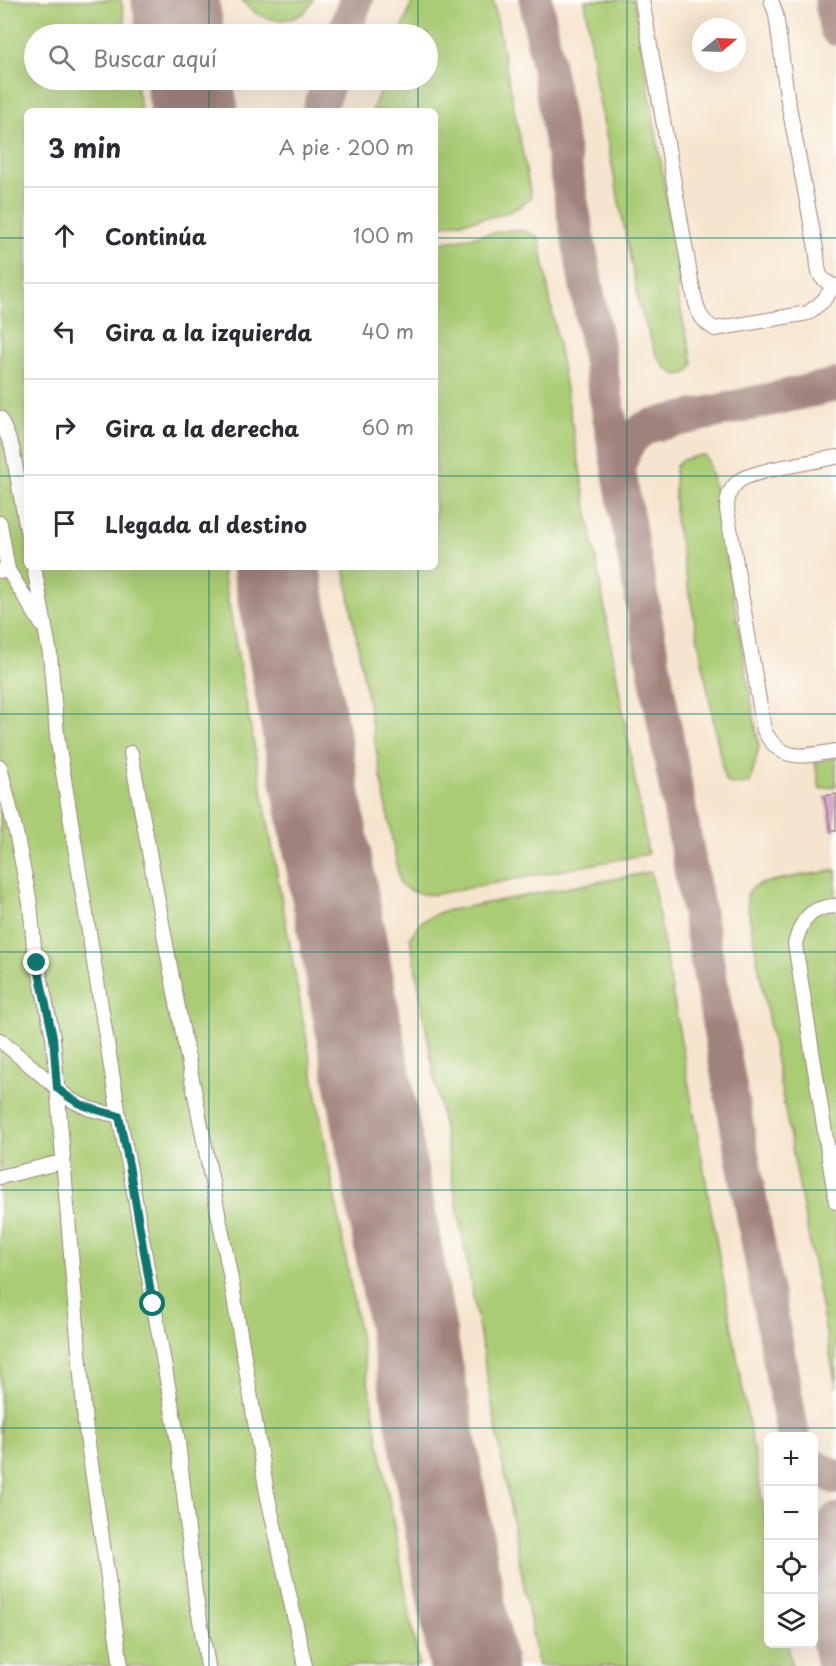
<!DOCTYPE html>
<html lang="es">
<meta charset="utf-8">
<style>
body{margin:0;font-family:"Playpen Sans",sans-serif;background:#f7f7f7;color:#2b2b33}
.controls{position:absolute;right:18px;bottom:18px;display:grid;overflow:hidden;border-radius:9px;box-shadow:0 6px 24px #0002}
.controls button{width:54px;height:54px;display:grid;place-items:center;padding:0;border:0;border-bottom:2px solid #e1e1e2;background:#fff;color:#2b2b33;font:30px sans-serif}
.compass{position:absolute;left:692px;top:18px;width:54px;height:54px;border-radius:50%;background:#fff;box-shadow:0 6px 24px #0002;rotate:71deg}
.stop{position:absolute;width:18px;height:18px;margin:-14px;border:4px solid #0f766e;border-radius:50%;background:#fff}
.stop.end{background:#0f766e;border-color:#fff;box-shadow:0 2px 6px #0008}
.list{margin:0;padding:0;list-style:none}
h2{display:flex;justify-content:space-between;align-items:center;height:78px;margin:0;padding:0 24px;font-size:26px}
h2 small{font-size:20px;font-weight:400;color:#7c7c81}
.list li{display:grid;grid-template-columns:39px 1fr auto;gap:18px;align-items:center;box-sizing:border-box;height:96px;padding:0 24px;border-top:2px solid #e1e1e2}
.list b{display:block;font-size:22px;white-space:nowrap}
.list em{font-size:20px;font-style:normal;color:#7c7c81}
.icon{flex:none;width:33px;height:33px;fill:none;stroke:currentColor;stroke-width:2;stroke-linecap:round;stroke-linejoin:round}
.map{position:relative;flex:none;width:836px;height:1666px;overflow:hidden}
.search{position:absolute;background:#fff;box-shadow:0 6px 24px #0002;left:24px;top:24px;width:414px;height:66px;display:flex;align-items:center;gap:15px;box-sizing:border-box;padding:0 21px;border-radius:33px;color:#7c7c81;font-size:22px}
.panel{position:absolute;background:#fff;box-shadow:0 6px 24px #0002;left:24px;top:108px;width:414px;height:462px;border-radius:9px}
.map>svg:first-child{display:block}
.green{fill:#aacc75;stroke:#7a7650;stroke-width:1.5}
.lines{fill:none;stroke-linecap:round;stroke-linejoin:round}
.taxiway{stroke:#a0827c;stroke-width:34}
.runway{stroke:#a0827c;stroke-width:87}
.building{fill:#d4a7ce}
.minor-casing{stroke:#a0827c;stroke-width:16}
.minor{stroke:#fff;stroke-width:14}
.route{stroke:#0f766e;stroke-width:8}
.grid{fill:none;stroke:#0f766e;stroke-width:1.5;stroke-opacity:0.55}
</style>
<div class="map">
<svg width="836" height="1666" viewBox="0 0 836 1666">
<rect width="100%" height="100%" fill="#fdfcf7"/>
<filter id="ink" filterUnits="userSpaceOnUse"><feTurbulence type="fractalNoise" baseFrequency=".0167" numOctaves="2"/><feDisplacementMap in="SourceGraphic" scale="12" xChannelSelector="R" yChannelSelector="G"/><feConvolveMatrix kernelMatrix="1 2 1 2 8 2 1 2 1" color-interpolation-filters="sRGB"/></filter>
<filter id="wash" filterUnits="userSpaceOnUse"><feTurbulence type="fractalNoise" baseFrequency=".008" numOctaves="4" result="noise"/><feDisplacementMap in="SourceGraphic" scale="24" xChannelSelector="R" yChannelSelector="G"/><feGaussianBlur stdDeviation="1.35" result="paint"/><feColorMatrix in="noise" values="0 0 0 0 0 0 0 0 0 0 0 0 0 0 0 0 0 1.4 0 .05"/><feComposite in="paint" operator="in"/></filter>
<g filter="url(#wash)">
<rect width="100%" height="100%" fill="#f6e5ce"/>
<path class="green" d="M0,0H121L127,34H34V80H135L141,111H27V567H222L419,1666H0Z
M242,0H313C300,29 258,24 242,0Z
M413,0H493L531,196C516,219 462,221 435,226V111H372L384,80H428V34H400Z
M585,0H634L680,278L677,295L693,364L689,372L684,374L676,375L664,366L656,354L640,308L596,84Z
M509,230L525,231L539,237L648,854L437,894C423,896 411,893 400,884L344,567H435V244Z
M701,455L705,456L708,461L716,494L759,747L750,783C741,785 732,786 725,781L675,518V467L682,460Z
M836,758V786L820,789L815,762Z
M836,870V1387L747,903C747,897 747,893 751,889C759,880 821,873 836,870Z
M651,872L768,1532V1644H788L792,1666H538L410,937L421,922L440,912Z"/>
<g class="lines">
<path class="taxiway" d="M536,0L632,545L793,1436
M831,0L836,29
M344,34L356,0
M192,96L196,111
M319,111L329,80
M619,471C622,450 630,435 650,426L836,385
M278,567L280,586
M814,1466L836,1478
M814,1556L833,1666
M819,1582C818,1559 822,1540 836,1520"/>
<path class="runway" d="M175,0L181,34
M189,80L195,111
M276,567L473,1666"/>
</g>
<g id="blocks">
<path class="building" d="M836,794V831H831L824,796Z"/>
</g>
</g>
<g filter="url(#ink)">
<use href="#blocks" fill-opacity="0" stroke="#a0827c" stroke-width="1.5"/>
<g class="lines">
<g class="minor-casing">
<path id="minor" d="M642,0L691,280C696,301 695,318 715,329L808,313L823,301L834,286H836
M771,0L776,14L787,96L817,254C818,271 817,278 834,286
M0,418L12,447L27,530
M836,457C818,461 750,471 739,481C729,489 727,498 727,510L764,730C781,764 805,756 836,751
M0,523L8,570
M34,567L50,654L57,736L119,1116
M0,571L8,570L42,625
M131,753L171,972L230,1274L267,1493L305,1666
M0,767L17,837L30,903L34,947L53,1037L85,1423L121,1666
M836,906C810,907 801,920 795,944L836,1202
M0,1040L71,1100L90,1109L119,1116L129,1165L178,1442L195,1592L208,1666
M0,1177L62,1162"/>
</g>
<use href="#minor" class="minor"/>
</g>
</g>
<g class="lines" filter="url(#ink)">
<path class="route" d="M37,963L53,1037L57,1088C77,1106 93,1109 119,1116L129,1165L153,1304"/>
</g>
<path class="grid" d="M209,0V34M418,0V34M627,0V1666M209,80V111M418,80V111M0,238H27M435,238H836M0,476H27M435,476H836M209,567V1666M418,567V1666M0,714H836M0,952H836M0,1190H836M0,1428H836"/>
</svg>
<div class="controls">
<button>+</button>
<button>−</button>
<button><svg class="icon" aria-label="locate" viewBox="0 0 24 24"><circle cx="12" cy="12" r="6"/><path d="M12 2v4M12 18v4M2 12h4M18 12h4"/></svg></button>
<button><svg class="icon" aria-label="layers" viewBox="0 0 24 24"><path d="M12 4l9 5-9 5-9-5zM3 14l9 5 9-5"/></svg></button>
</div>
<svg class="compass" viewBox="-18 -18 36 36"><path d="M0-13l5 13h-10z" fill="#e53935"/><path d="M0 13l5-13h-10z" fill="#7c7c81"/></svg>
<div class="stop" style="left:153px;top:1304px"></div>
<div class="stop end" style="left:37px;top:963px"></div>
<div class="search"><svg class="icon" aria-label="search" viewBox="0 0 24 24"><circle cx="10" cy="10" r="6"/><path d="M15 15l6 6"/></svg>Buscar aquí</div>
<section class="panel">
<h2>3 min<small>A pie · 200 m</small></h2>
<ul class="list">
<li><svg class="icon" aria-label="ahead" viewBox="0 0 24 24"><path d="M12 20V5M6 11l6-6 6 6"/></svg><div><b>Continúa</b></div><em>100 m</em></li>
<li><svg class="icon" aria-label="left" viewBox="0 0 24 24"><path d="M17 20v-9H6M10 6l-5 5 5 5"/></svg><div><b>Gira a la izquierda</b></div><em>40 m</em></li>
<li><svg class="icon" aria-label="right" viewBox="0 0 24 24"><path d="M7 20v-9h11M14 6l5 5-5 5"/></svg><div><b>Gira a la derecha</b></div><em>60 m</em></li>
<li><svg class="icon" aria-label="arrive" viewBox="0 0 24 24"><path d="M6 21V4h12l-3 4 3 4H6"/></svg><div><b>Llegada al destino</b></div></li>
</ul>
</section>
</div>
